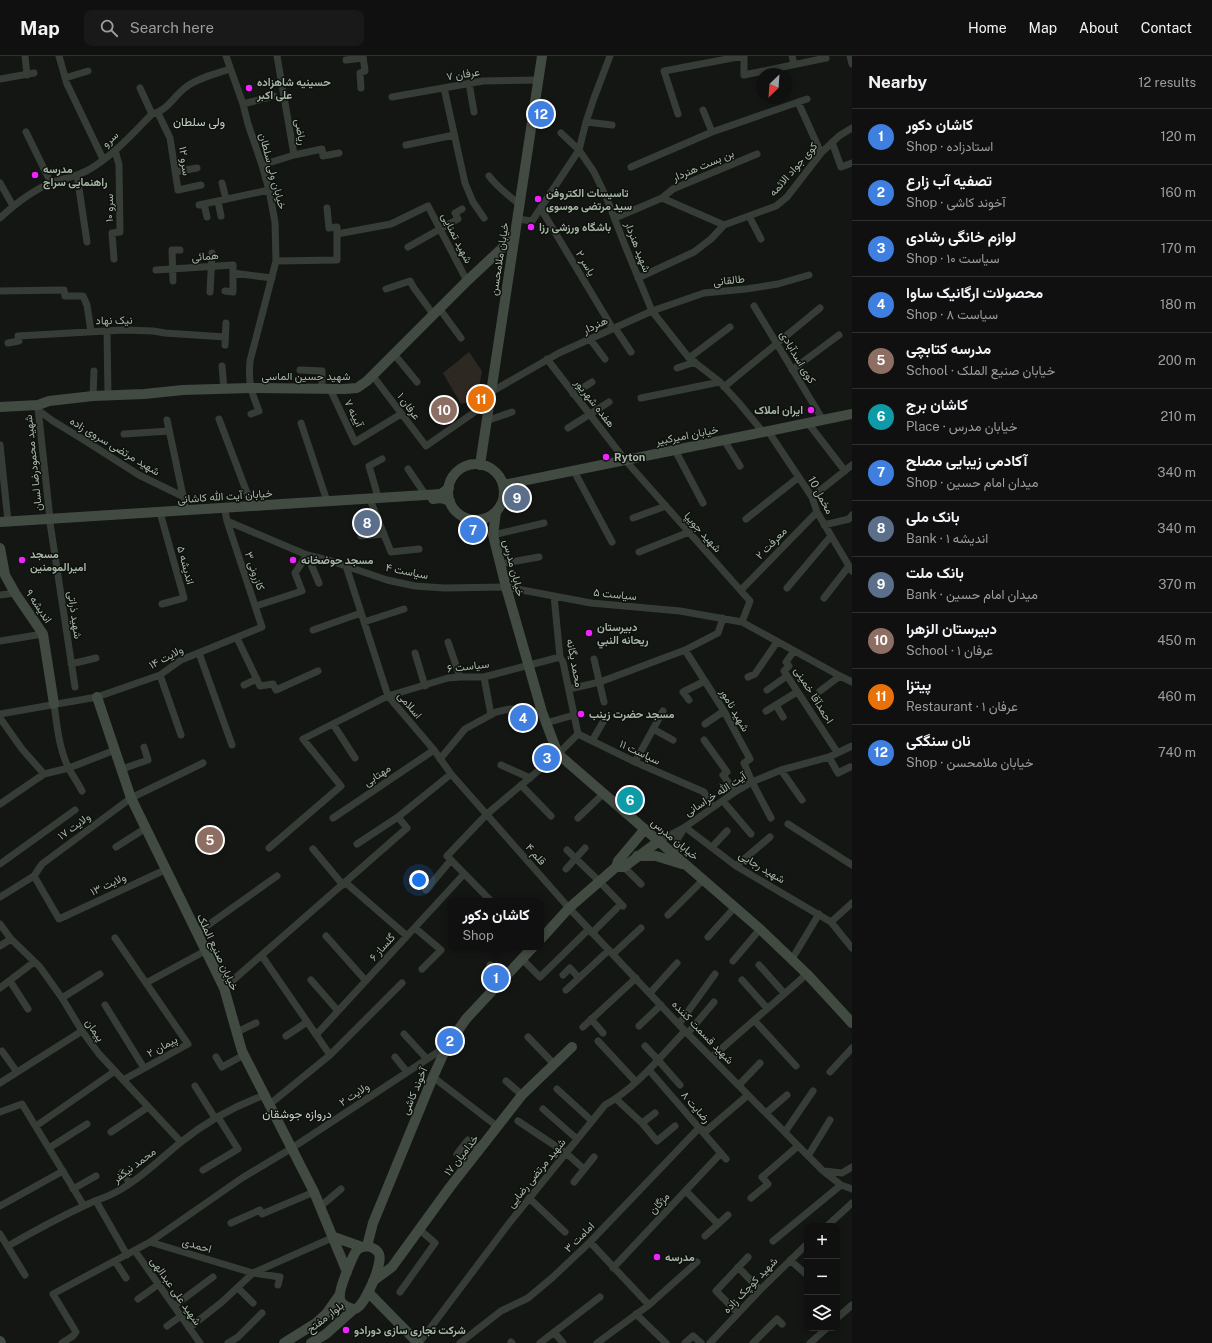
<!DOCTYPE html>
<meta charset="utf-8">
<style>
body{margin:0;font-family:"Public Sans",Vazirmatn,sans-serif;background:#181918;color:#f1f3f6}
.controls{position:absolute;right:12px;bottom:12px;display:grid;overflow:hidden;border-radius:8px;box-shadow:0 2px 6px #0003}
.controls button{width:36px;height:36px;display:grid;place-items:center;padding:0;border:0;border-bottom:1px solid #2f302f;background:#0f100f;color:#f1f3f6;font:20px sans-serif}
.compass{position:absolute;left:756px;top:12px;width:36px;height:36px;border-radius:50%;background:#0f100f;box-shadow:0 2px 6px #0003;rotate:205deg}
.you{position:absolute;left:419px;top:824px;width:14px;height:14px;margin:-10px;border:3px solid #fff;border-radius:50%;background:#1a73e8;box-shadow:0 0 0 6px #1a73e833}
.badge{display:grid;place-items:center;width:26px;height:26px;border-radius:50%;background:#b45309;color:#fff;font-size:13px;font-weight:700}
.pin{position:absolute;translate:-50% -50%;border:2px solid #fff;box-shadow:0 1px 4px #0006}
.popup{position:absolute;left:448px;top:842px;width:96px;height:52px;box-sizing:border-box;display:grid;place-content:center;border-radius:8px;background:#0f100f;filter:drop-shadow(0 1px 3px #0005);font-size:13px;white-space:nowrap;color:#9b9d9e}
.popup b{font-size:15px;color:#f1f3f6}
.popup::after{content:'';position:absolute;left:50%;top:100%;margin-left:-8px;border:8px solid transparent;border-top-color:#0f100f}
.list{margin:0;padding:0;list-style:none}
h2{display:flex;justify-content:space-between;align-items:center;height:52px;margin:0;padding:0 16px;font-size:17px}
h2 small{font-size:13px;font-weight:400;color:#9b9d9e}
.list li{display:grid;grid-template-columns:26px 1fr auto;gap:12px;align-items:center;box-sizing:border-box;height:56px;padding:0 16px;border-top:1px solid #2f302f}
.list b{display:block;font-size:15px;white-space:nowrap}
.list p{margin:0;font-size:13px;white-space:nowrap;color:#9b9d9e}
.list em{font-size:13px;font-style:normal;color:#9b9d9e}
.icon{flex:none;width:22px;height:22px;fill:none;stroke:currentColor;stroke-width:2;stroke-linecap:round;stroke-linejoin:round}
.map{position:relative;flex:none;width:852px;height:1287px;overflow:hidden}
header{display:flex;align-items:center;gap:24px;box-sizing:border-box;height:56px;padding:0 20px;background:#0f100f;border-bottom:1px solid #2f302f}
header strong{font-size:19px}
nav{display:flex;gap:22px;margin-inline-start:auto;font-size:14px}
.search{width:280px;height:36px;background:#181918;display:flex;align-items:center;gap:10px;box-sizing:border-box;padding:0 14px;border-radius:8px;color:#9b9d9e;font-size:15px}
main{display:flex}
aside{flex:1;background:#0f100f}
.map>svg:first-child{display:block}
.green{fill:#2e2823}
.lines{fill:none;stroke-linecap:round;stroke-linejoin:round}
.street{stroke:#363d37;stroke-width:7}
.secondary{stroke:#424b42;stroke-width:10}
.poi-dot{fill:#f122ff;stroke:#0f110f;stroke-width:1.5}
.labels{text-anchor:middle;stroke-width:3;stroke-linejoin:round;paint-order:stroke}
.street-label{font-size:11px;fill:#a5b7a4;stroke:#0f110f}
.poi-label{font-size:11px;font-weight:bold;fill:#a5b7a4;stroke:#0f110f;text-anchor:start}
.neighbourhood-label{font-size:12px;fill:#c6d3c6;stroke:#0f110f}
</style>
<header>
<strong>Map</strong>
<div class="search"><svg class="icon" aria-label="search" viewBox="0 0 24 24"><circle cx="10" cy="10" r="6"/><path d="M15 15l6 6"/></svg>Search here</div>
<nav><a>Home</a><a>Map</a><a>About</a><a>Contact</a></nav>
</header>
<main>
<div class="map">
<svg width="852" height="1287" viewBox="0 0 852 1287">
<rect width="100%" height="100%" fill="#141614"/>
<path class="green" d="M469,296L482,315L477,344L461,348L443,317Z"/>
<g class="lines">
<path class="street" d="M25,0L27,19
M59,0L67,28L103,103
M226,0L243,48L248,68L262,109L269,134L275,166L276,205L250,305C248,327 251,335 259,355L251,358
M744,0V19L826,2
M792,0L794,8
M850,0L852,8
M346,4L363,2
M65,22L88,15
M0,23L34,17
M469,27L474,56
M140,32L152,58
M361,32L360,17L365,15L363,0
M444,32L465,127L473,146L484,162
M392,41L483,25L538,24
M798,46L821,97
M243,48L274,40
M703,54L712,76
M158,57L170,82L178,134L201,129
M678,58L664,15L743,0
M586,66L612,69
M26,76L51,127
M561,77L579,94L594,116L607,143L626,192L652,255L689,302L720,326L739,347L763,376
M832,86L841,111L852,107
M406,89L454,79
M294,99L322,93L323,100L339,97
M262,109L294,99L277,0
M631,111L712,76L807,43
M175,116L197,112
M77,119L87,186
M489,120C497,131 508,139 519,148
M0,127L13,150
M222,127L226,143
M662,142L724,169
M218,145L221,160
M204,148L207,161
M199,149L269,134
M541,153L613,273
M749,160L761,183
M0,162C15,148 33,134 53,126C65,122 79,120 90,113C114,99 133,77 152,58C167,55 174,40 186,31C198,22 215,18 230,13
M615,162L662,142L673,133L757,98
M517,163L532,165L579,94L586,66L594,42L610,0
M337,178L391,168L428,150L467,225
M408,191L458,163L455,157L462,153
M114,203L112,177L120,176L119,109L115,94
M276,205L337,204V171L329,172L327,152
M156,214L233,209V217L272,222
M638,222L694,196L711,183L724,169L776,150L787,141L821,97L839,80L852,72
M173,225L172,194H180
M386,233L410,225L414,232L433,258
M0,235L64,234L65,240H83L87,249L91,276
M225,235L233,236V217
M210,236L212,197
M754,250L823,364
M439,252L461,282
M615,272L631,296
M107,275L108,340
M590,283L605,303
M8,287L19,285L18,280L123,274L153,275L165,277L225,281
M225,289L226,267
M394,298L417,326
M689,302L730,271
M547,303L625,404L750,545L742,566
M222,310L224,333
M677,312L695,306
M300,314L322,315V333
M792,314L839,279
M373,320L426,390L489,346
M724,331L820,252
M330,333L355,386L401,358
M491,336L559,297L652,255L704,237L746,233L778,228L809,219
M573,338L592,326
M93,340L94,315
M641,342L720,326
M38,352L50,463
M38,354L53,365L84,384L139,419L184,441
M219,363L252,450
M167,364L186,454
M486,365L512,356
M301,367L327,445
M808,367L845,415
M568,372L609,346
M768,375L812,441L817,456L852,515
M124,378L169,375
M724,384L740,410
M0,389L8,465
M675,394L703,447
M408,413L425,438
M574,415L612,486
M378,441L369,410L382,403
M812,441L852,409
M371,446L391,496L419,493
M225,455L227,465L307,499L331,505L387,524L415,530L444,532L506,531L591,547L680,555L742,566L840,620L852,626
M161,460L184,542L162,548
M633,462L666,450
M746,463L799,421
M50,467L75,631
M824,469L849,463L852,459
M493,479L544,467
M361,480L384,478
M639,496L689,476
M307,499L319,527
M500,508L539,501
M346,510L388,640L434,694L451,718L569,852L685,975L822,1114L841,1129L852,1133
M787,532L831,480
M741,534L817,456
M0,539L15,537
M554,540L560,601L563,606L578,678
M824,542L849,510
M256,550L302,535L295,517L307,499
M364,566L404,553
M313,574L361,557
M237,582L260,630L273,628L276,634L318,615
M0,585L43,578
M448,586L460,621
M685,594L724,655L750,703L744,707L752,726L771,762
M794,595L786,606L789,610L784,615L837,696
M199,597L232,689
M415,597L425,630
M594,603L604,646
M71,608L96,602
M160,619L181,679
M484,621L491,659
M748,621L755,618L777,586
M244,629L257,623
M569,633L600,626L685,594L718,577L723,562
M767,634L787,620
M820,635L840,620
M689,644L683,636L705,625
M54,648C57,670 59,693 69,713C73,720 78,727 82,735
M776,649L783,661
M766,655L797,636
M0,658L97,641L160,619L181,604L262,571L227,465
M0,662L22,693L44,718
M546,667L574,659
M333,668L355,702
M705,668L724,655
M653,673L673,684
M578,678L635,706L704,736L712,751
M704,684L727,716L723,719L735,736
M592,685L603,666
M829,701L838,717L850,711
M440,703L465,673L496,656L510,653L542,656
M635,706L663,655
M501,709L530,722
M122,713L148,704L144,691
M781,714L802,744
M521,729L551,760
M723,745L751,778
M0,748L44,718L69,712L115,694
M333,762L434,694
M578,762L603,738
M788,768L852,809
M685,771L736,810L831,866L852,892
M659,785L683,772
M357,788L398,761
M116,791L146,772
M712,791L727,775
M269,792L341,730L303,683L388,640L448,622L460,621H484L560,601
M313,793L343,829
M567,794L599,825L623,850
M674,798L678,782L685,771L735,736L752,726L781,714L829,701L852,690
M0,808L75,754
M736,810L770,781
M624,811L641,828
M566,813L585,792
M34,820L59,863L167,813
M346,827L407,880
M426,834L451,804
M0,841L34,820L42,808L131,742L203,707
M491,845L447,800L487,758L558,698L578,678
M668,859L704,823
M831,866L852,847
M0,868L11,883L40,911L62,942L82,975L99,998L181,1086
M415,872L441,894L422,913
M197,877L277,820
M592,877L617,852
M326,880L366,925
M708,881L735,851
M115,882L188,988L123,1024
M0,890L11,883
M613,898L641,872
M262,900L330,999
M522,903L540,921L589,873
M792,903L819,858
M733,905L760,873
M490,909L503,923
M759,909L784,937
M563,919L570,912L579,922
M311,924L338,955
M742,924L767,952
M10,925L28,953
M146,927L205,895
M0,932L34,906
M224,932L407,772L398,761L451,718
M566,934L609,894
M650,937L677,907
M62,942L100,918
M105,949L144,1012
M591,963L603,977
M754,964L796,1010
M679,968L715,918
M639,970L661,949
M583,971L636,922
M237,976L256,967
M688,977L714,946
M404,978L427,1003
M316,979L464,818
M286,980L307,966
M528,981L554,1008
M598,985L636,1026
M645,990L658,1004L680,1029
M2,995L17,1016
M216,1001L222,1011L244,999
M395,1001L407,1016
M712,1001L807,918
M649,1014L726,1103
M830,1016L852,992
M433,1021L498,1071
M506,1025L522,1039
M0,1027L82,975
M739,1029L760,1007
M195,1030L215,1062
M557,1033L592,1065
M616,1043L642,1067L657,1085L675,1070
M270,1048L330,999L402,927
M543,1053L577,1083
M0,1056L22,1048L84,1150
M766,1057L787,1039
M518,1065L566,1097L584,1113
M642,1067L655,1057
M36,1070L115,1015
M111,1076L148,1051
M785,1076L813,1035
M49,1092L87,1068
M457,1098L468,1084L480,1094
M808,1100L830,1064
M203,1114L238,1093L218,1061
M824,1115L842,1117L852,1111
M122,1116L130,1127
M574,1126L594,1101
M73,1133L96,1120
M686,1135L718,1168
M529,1142L565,1176
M751,1142L768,1128L762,1121L798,1090
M96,1145L127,1199
M0,1150L63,1115
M321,1150L341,1133
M231,1167L260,1154L262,1158L314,1136
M827,1170L852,1147
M0,1178L25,1219
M705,1180L728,1159
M773,1185L841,1129
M150,1186L242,1122L292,1092L447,990
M590,1186L649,1249
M8,1190C34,1175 60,1161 88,1148C97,1144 107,1141 116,1136C140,1123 159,1104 181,1086C206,1066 234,1050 265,1039
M135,1195L200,1287
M790,1204L807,1219
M115,1205L126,1222
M738,1211L760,1234
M613,1212L721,1097
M238,1232L253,1247
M400,1236L435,1187L420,1174
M138,1243L159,1228
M174,1250L213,1221
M738,1257L716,1235L748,1201
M636,1258L666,1287
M837,1262L852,1249
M167,1270L181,1260
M189,1272L222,1246L253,1217L334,1181
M554,1276L563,1287
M511,1286L512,1287
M62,1287L73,1280L76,1276L53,1238L150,1186L253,1217L280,1221L278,1229
M228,1287L238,1281L262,1257
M419,1287L510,1166L605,1049C637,1031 660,1001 685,975
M460,1287L501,1255L528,1242L553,1221L590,1186L699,1072L706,1075L748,1039
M540,1287L600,1241
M597,1287L649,1249L697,1206
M685,1287L693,1280L701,1287
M710,1287L760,1234L807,1188
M753,1287L777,1263L782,1268
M810,1287L827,1272"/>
<path class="secondary" d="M0,351L38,349L49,345L93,340L144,338L183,334L250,332L344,333L357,332L367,325L467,225L514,181
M448 436a28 28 0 1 1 56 0a28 28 0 1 1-56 0Z
M480,409L542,0
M503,429L852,358
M433,443L441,442L450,445
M496,456L493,479L506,531L542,656L558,698L760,873L807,918L852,967
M0,466L441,438L449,432
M0,492L5,519L15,537L43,578L54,648
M97,641L131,742L224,932L242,995L314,1136L347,1216
M637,800H656L682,808
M616,811H624L659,785
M541,883L569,852L616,811L618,805L645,773
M334,1181L362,1191
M367,1190L373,1167L433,1021L447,990L466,963L533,891
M367,1190C371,1191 377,1193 379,1198C383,1207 365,1250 355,1253C352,1253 347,1251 344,1249C341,1247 339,1243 340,1238C340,1232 353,1197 358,1193C361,1191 363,1191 367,1190Z
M373,1225L392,1211L450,1131L522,1039L572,991
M368,1236L418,1287
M0,1285L1,1287
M284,1287L316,1267L326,1258L340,1238
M311,1287L326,1278L354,1253"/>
</g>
<g class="poi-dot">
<circle cx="249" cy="32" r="4"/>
<circle cx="35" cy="119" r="4"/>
<circle cx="538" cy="143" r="4"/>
<circle cx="531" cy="171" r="4"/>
<circle cx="811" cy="354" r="4"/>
<circle cx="606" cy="401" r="4"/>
<circle cx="22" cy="504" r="4"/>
<circle cx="293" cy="504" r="4"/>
<circle cx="589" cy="577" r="4"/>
<circle cx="581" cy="658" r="4"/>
<circle cx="657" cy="1201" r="4"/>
<circle cx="346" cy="1274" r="4"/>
</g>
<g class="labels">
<g class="street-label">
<text transform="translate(463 18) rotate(-9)" y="4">عرفان ۷</text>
<text transform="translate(301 76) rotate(81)" y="4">ریاضی</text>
<text transform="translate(110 83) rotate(-42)" y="4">سرو</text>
<text transform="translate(185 105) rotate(82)" y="4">سرو ۱۲</text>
<text transform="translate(703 109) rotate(-23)" y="4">بن بست هنردار</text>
<text transform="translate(793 113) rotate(-49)" y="4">کوی جواد الائمه</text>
<text transform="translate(273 115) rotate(75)" y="4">خیابان ولی سلطان</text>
<text transform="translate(109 152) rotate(-90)" y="4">سرو ۱۰</text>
<text transform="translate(457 182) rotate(63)" y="4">شهید تمنایی</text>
<text transform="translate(638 191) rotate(69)" y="4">شهید هنردار</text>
<text transform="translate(205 200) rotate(-4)" y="4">همائی</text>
<text transform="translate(499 203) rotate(-81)" y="4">خیابان ملامحسن</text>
<text transform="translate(586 207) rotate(59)" y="4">یاسر ۲</text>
<text transform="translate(729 224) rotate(-6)" y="4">طالقانی</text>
<text transform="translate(114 264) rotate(-1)" y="4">نیک نهاد</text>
<text transform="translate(595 269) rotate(-25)" y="4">هنردار</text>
<text transform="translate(798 301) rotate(59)" y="4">کوی اسدآبادی</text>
<text x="306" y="324">شهید حسین الماسی</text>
<text transform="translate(595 347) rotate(52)" y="4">هفده شهریور</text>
<text transform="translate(409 350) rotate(53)" y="4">عرفان ۱</text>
<text transform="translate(354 357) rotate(64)" y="4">آیینه ۷</text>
<text transform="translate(687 379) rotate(-11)" y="4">خیابان امیرکبیر</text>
<text transform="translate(115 390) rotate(31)" y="4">شهید مرتضی سروی زاده</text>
<text transform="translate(33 407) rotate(-96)" y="4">شهید محمودرضا لسان</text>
<text transform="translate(821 439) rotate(61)" y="4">مخمل 10</text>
<text transform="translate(225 440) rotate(-4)" y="4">خیابان آیت الله کاشانی</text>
<text transform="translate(703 476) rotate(48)" y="4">شهید جویپا</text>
<text transform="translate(771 487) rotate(-46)" y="4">معرفت ۲</text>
<text transform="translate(186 509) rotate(75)" y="4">اندیشه ۵</text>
<text transform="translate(514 512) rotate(76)" y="4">خیابان مدرس</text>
<text transform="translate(255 515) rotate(71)" y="4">کازرونی ۳</text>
<text transform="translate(407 515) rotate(11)" y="4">سیاست ۴</text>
<text transform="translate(615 538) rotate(6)" y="4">سیاست ۵</text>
<text transform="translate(39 550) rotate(56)" y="4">اندیشه ۹</text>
<text transform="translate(75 559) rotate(82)" y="4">شهید ذراتی</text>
<text transform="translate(166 601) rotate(-28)" y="4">ولایت ۱۴</text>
<text transform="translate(575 607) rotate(79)" y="4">محمد یگانه</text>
<text transform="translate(468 610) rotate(-7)" y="4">سیاست ۶</text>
<text transform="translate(814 639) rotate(58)" y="4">احمدآقا خمینی</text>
<text transform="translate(410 649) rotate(50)" y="4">اسلامی</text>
<text transform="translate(735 654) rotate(60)" y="4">شهید نامور</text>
<text transform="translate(640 696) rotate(25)" y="4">سیاست ۱۱</text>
<text transform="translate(377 719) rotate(-34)" y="4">مهتابی</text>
<text transform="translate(715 738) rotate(-33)" y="4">آیت الله خراسانی</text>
<text transform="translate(74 770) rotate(-36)" y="4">ولایت ۱۷</text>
<text transform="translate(675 783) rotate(40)" y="4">خیابان مدرس</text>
<text transform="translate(536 798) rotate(49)" y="4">قلم ۴</text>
<text transform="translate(762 811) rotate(31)" y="4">شهید رجایی</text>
<text transform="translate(108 828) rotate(-25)" y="4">ولایت ۱۳</text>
<text transform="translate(382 891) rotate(-48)" y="4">گلساز ۶</text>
<text transform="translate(218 896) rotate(65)" y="4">خیابان صنیع الملک</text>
<text transform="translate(95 974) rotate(55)" y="4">پیمان</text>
<text transform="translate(703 976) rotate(46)" y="4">شهید قسمت کننده</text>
<text transform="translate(162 990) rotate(-29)" y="4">پیمان ۲</text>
<text transform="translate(414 1035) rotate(-67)" y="4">آخوند کاشی</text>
<text transform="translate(354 1038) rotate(-33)" y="4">ولایت ۲</text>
<text transform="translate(696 1051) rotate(49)" y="4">رضایت ۸</text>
<text transform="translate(461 1099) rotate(-52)" y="4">خدامیان ۱۷</text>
<text transform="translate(134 1109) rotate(-37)" y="4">محمد نیکفر</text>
<text transform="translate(536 1117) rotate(-51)" y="4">شهید مرتضی رضایی</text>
<text transform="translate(659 1147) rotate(-47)" y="4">مژگان</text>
<text transform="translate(579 1181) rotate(-45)" y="4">امامت ۳</text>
<text transform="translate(197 1189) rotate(16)" y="4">احمدی</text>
<text transform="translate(750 1229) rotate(-46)" y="4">شهید کوچک زاده</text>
<text transform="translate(176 1235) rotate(55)" y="4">شهید علی عبدالهی</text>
<text transform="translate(325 1261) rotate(-38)" y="4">بلوار مفتح</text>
</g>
<g class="poi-label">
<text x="257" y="30">حسینیه شاهزاده<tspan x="257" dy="13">علی اکبر</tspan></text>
<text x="43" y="117">مدرسه<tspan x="43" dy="13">راهنمایی سراج</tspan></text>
<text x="546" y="141">تاسیسات الکتروفن<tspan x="546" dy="13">سید مرتضی موسوی</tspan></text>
<text x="539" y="175">باشگاه ورزشی رزا</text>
<text x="803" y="358" text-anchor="end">ایران املاک</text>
<text x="614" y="405">Ryton</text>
<text x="30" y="502">مسجد<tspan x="30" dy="13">امیرالمومنین</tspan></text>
<text x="301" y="508">مسجد حوضخانه</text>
<text x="597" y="575">دبيرستان<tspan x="597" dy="13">ريحانه النبي</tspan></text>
<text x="589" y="662">مسجد حضرت زینب</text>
<text x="665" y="1205">مدرسه</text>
<text x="354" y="1278">شرکت تجاری سازی دورادو</text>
</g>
<g class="neighbourhood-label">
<text x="199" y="70">ولی سلطان</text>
<text x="297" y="1062">دروازه جوشقان</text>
</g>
</g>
</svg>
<div class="controls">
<button>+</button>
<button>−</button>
<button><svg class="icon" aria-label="layers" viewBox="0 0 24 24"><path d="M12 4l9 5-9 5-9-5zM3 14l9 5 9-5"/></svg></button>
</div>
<svg class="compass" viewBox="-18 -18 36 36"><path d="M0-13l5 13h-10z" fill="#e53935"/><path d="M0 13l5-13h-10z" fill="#9b9d9e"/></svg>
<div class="you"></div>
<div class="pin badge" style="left:496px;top:922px;background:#3f7fe0">1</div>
<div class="popup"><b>کاشان دکور</b>Shop</div>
<div class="pin badge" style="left:450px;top:985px;background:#3f7fe0">2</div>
<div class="pin badge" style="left:547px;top:702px;background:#3f7fe0">3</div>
<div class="pin badge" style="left:523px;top:662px;background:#3f7fe0">4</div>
<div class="pin badge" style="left:210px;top:784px;background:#8d6e63">5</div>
<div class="pin badge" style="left:630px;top:744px;background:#0f9aa8">6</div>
<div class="pin badge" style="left:473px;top:474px;background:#3f7fe0">7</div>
<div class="pin badge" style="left:367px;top:467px;background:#5c6f8a">8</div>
<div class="pin badge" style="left:517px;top:442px;background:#5c6f8a">9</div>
<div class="pin badge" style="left:444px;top:354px;background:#8d6e63">10</div>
<div class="pin badge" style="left:481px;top:343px;background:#e8710a">11</div>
<div class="pin badge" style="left:541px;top:58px;background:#3f7fe0">12</div>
</div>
<aside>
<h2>Nearby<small>12 results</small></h2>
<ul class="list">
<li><span class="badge" style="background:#3f7fe0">1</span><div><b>کاشان دکور</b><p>Shop · استادزاده</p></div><em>120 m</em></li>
<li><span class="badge" style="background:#3f7fe0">2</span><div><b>تصفیه آب زارع</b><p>Shop · آخوند کاشی</p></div><em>160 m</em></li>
<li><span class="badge" style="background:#3f7fe0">3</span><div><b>لوازم خانگی رشادی</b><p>Shop · سیاست ۱۰</p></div><em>170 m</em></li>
<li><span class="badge" style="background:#3f7fe0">4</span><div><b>محصولات ارگانیک ساوا</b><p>Shop · سیاست ۸</p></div><em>180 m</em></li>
<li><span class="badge" style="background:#8d6e63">5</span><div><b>مدرسه کتابچی</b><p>School · خیابان صنیع الملک</p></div><em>200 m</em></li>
<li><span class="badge" style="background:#0f9aa8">6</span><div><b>کاشان برج</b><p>Place · خیابان مدرس</p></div><em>210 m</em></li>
<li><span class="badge" style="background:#3f7fe0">7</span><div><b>آکادمی زیبایی مصلح</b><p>Shop · میدان امام حسین</p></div><em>340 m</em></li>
<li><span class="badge" style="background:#5c6f8a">8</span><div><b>بانک ملی</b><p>Bank · اندیشه ۱</p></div><em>340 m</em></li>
<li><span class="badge" style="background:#5c6f8a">9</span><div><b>بانک ملت</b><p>Bank · میدان امام حسین</p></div><em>370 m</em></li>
<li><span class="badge" style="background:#8d6e63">10</span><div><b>دبیرستان الزهرا</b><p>School · عرفان ۱</p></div><em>450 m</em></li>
<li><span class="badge" style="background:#e8710a">11</span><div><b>پیتزا</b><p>Restaurant · عرفان ۱</p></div><em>460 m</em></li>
<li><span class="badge" style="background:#3f7fe0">12</span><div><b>نان سنگکی</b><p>Shop · خیابان ملامحسن</p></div><em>740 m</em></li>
</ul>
</aside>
</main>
